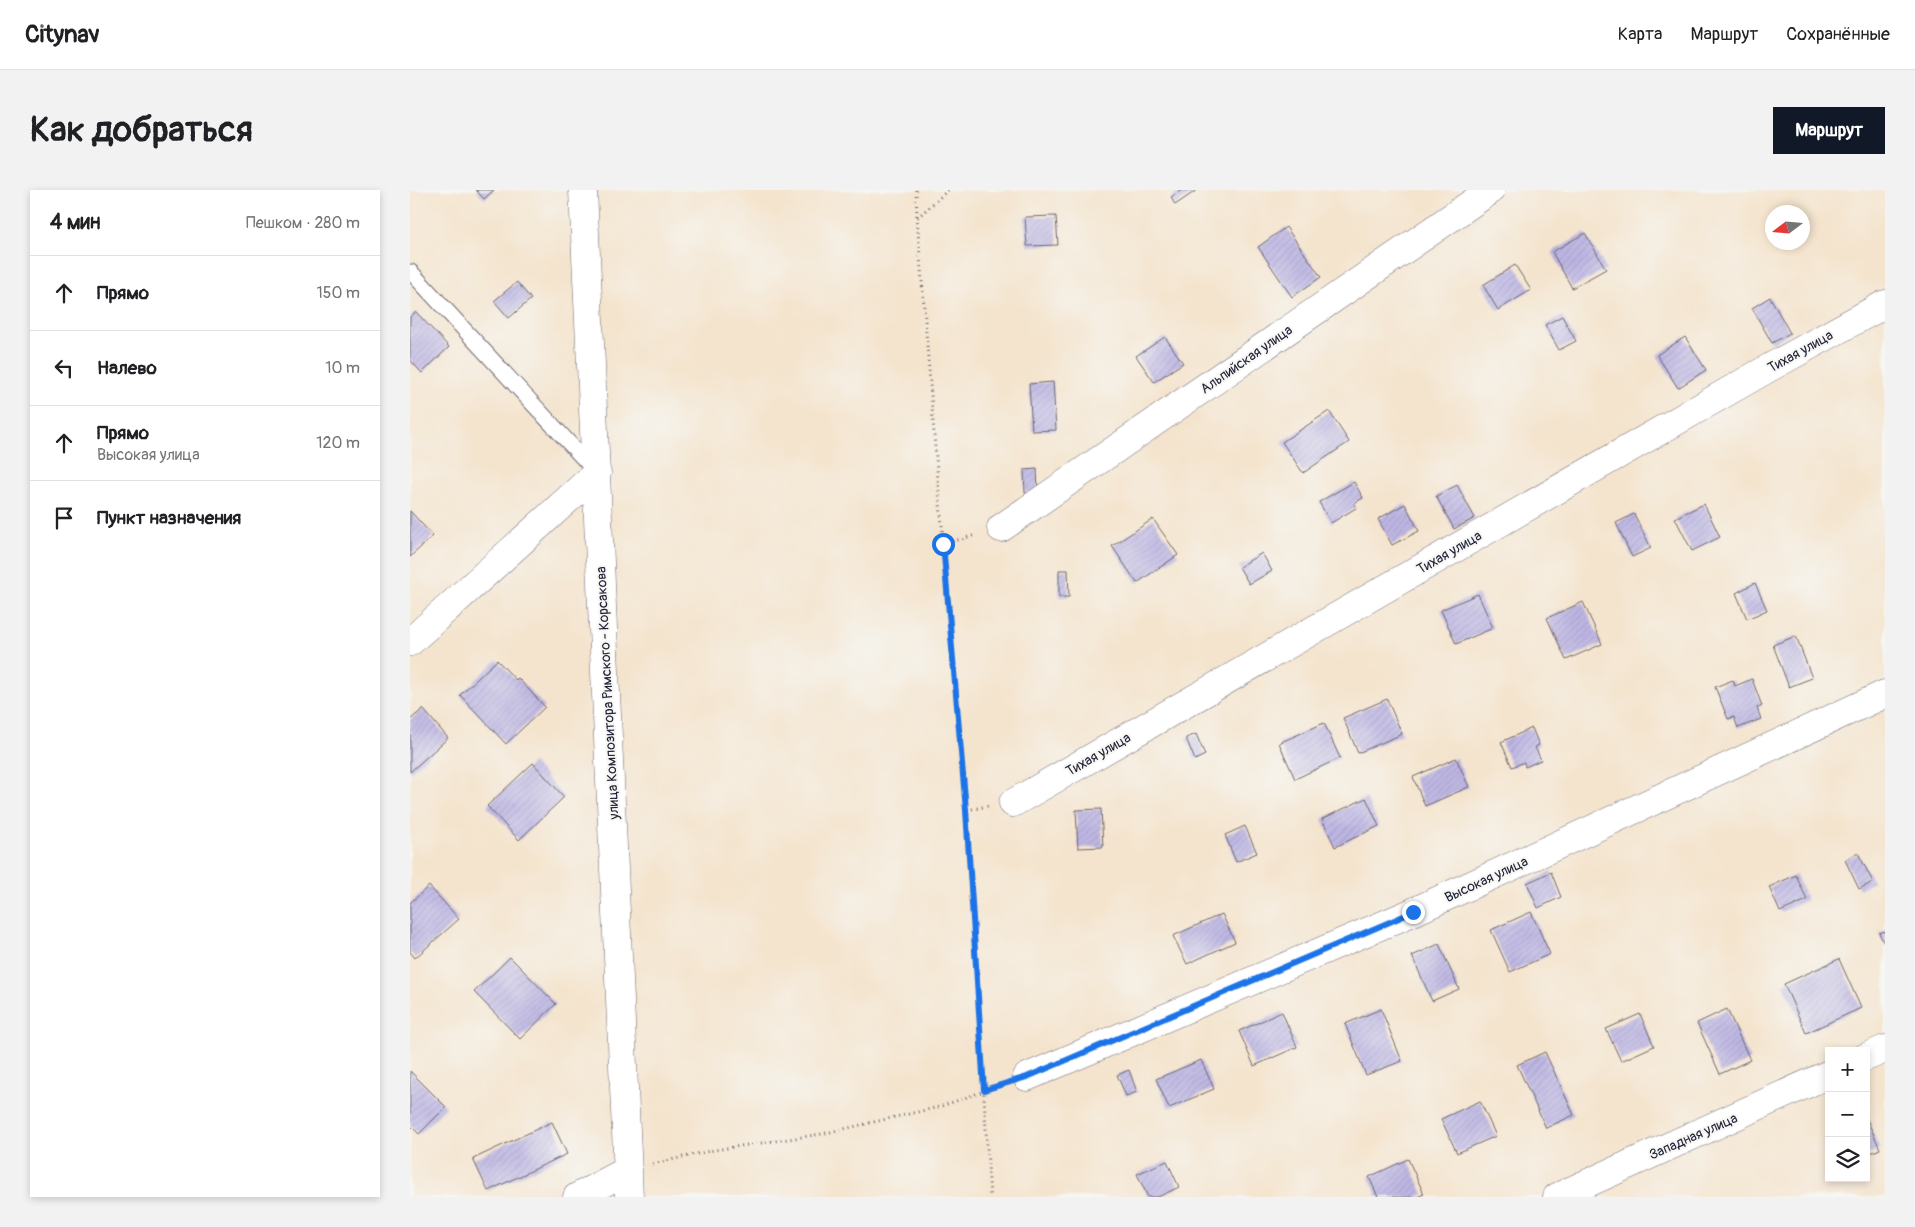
<!DOCTYPE html>
<html lang="ru">
<meta charset="utf-8">
<style>
body{margin:0;font-family:Pangolin,sans-serif;background:#f2f2f2;color:#202124}
.controls{position:absolute;right:15px;bottom:15px;display:grid;overflow:hidden;border-radius:0px;box-shadow:0 2px 8px #0003}
.controls button{width:45px;height:45px;display:grid;place-items:center;padding:0;border:0;border-bottom:1px solid #e0e0e0;background:#fff;color:#202124;font:25px sans-serif}
.compass{position:absolute;left:1355px;top:15px;width:45px;height:45px;border-radius:50%;background:#fff;box-shadow:0 2px 8px #0003;rotate:254deg}
.stop{position:absolute;width:15px;height:15px;margin:-11px;border:4px solid #1a73e8;border-radius:50%;background:#fff}
.stop.end{background:#1a73e8;border-color:#fff;box-shadow:0 1px 5px #0008}
.list{margin:0;padding:0;list-style:none}
h2{display:flex;justify-content:space-between;align-items:center;height:65px;margin:0;padding:0 20px;font-size:21px}
h2 small{font-size:16px;font-weight:400;color:#757577}
.list li{display:grid;grid-template-columns:32px 1fr auto;gap:15px;align-items:center;box-sizing:border-box;height:75px;padding:0 20px;border-top:1px solid #e0e0e0}
.list b{display:block;font-size:19px;white-space:nowrap}
.list p{margin:0;font-size:16px;white-space:nowrap;color:#757577}
.list em{font-size:16px;font-style:normal;color:#757577}
.icon{flex:none;width:28px;height:28px;fill:none;stroke:currentColor;stroke-width:2;stroke-linecap:round;stroke-linejoin:round}
.map{position:relative;flex:none;width:1475px;height:1007px;overflow:hidden;border-radius:0px}
header{display:flex;align-items:center;gap:30px;box-sizing:border-box;height:70px;padding:0 25px;background:#fff;border-bottom:1px solid #e0e0e0}
header strong{font-size:24px}
nav{display:flex;gap:28px;margin-inline-start:auto;font-size:18px}
.intro{display:flex;align-items:center;justify-content:space-between;box-sizing:border-box;height:120px;padding:0 30px}
h1{margin:0;font-size:35px}
.button{padding:12px 22px;border-radius:0px;background:#111827;color:#fff;font-size:18px;font-weight:700}
main{display:flex;gap:30px;padding:0 30px}
aside{flex:1;background:#fff;border-radius:0px;box-shadow:0 2px 8px #0003}
.map>svg:first-child{display:block}
.building{fill:url(#building-hatch)}
.lines{fill:none;stroke-linecap:round;stroke-linejoin:round}
.lane-casing{stroke:#6c666e;stroke-width:17}
.street-casing{stroke:#6c666e;stroke-width:29}
.path{stroke:#6c666e;stroke-width:3;stroke-dasharray:1 4;stroke-linecap:butt}
.lane{stroke:#fff;stroke-width:15}
.street{stroke:#fff;stroke-width:28}
.route{stroke:#1a73e8;stroke-width:6}
.labels{text-anchor:middle;stroke-width:4;stroke-linejoin:round;paint-order:stroke}
.street-label{font-size:14px;fill:#22223b;stroke:#f6f6f2}
</style>
<header>
<strong>Citynav</strong>
<nav><a>Карта</a><a>Маршрут</a><a>Сохранённые</a></nav>
</header>
<div class="intro"><h1>Как добраться</h1><a class="button">Маршрут</a></div>
<main>
<aside>
<h2>4 мин<small>Пешком · 280 m</small></h2>
<ul class="list">
<li><svg class="icon" aria-label="ahead" viewBox="0 0 24 24"><path d="M12 20V5M6 11l6-6 6 6"/></svg><div><b>Прямо</b></div><em>150 m</em></li>
<li><svg class="icon" aria-label="left" viewBox="0 0 24 24"><path d="M17 20v-9H6M10 6l-5 5 5 5"/></svg><div><b>Налево</b></div><em>10 m</em></li>
<li><svg class="icon" aria-label="ahead" viewBox="0 0 24 24"><path d="M12 20V5M6 11l6-6 6 6"/></svg><div><b>Прямо</b><p>Высокая улица</p></div><em>120 m</em></li>
<li><svg class="icon" aria-label="arrive" viewBox="0 0 24 24"><path d="M6 21V4h12l-3 4 3 4H6"/></svg><div><b>Пункт назначения</b></div></li>
</ul>
</aside>
<div class="map">
<svg width="1475" height="1007" viewBox="0 0 1475 1007">
<defs>
<pattern id="building-hatch" width="6" height="6" patternUnits="userSpaceOnUse" patternTransform="scale(1.25)"><rect width="6" height="6" fill="#beb7e4"/><path d="M-1 1l2-2M0 6l6-6M5 7l2-2" fill="none" stroke="#a39dc4"/></pattern>
</defs>
<rect width="100%" height="100%" fill="#f6f6f2"/>
<filter id="ink" filterUnits="userSpaceOnUse"><feTurbulence type="fractalNoise" baseFrequency=".02" numOctaves="2"/><feDisplacementMap in="SourceGraphic" scale="10" xChannelSelector="R" yChannelSelector="G"/><feConvolveMatrix kernelMatrix="1 2 1 2 8 2 1 2 1" color-interpolation-filters="sRGB"/></filter>
<filter id="wash" filterUnits="userSpaceOnUse"><feTurbulence type="fractalNoise" baseFrequency=".0096" numOctaves="4" result="noise"/><feDisplacementMap in="SourceGraphic" scale="20" xChannelSelector="R" yChannelSelector="G"/><feGaussianBlur stdDeviation="1.12" result="paint"/><feColorMatrix in="noise" values="0 0 0 0 0 0 0 0 0 0 0 0 0 0 0 0 0 1.4 0 .05"/><feComposite in="paint" operator="in"/></filter>
<g filter="url(#wash)">
<rect width="100%" height="100%" fill="#f4e4ce"/>
<g id="blocks">
<path class="building" d="M66,0H84L74,9Z
M772,0H787L765,15L761,7Z
M646,26L648,55L617,56L615,27Z
M876,37L911,87L882,107L848,57Z
M1175,43L1196,79L1162,98L1142,62Z
M1105,75L1121,100L1088,120L1073,95Z
M107,92L121,109L99,128L84,111Z
M1360,107L1380,143L1362,153L1342,118Z
M6,122L39,157L12,183L0,170V127Z
M1152,126L1166,151L1149,160L1135,135Z
M755,147L773,173L744,192L726,166Z
M1275,147L1296,180L1268,198L1247,165Z
M643,192L646,240L622,241L619,194Z
M919,221L939,252L893,283L872,252Z
M627,279L628,303H615L614,280Z
M944,292L953,308L944,313L946,318L921,333L909,312Z
M1047,295L1065,328L1044,339L1026,306Z
M995,314L1009,341L982,355L968,329Z
M1294,314L1310,347L1282,361L1265,328Z
M0,321L23,346L0,367Z
M1224,324L1241,358L1222,367L1206,333Z
M743,329L768,365L727,393L702,356Z
M852,363L862,381L839,394L829,377Z
M649,380H658L659,407H649Z
M1345,393L1357,420L1337,429L1326,403Z
M1068,404L1083,438L1046,454L1031,420Z
M1173,412L1192,454L1156,470L1137,428Z
M1386,446L1402,488L1379,497L1363,455Z
M87,470L106,490L108,488L135,517L96,554L50,505Z
M1342,489L1352,516L1347,518L1351,529L1328,538L1324,527L1318,529L1305,497L1323,490L1325,496Z
M977,509L992,544L948,563L933,528Z
M13,519L38,548L0,582V530Z
M914,533L930,568L885,589L869,553Z
M1122,538L1129,555L1125,557L1131,570L1115,577L1114,572L1102,577L1091,552Z
M786,544L795,565L785,570L776,548Z
M1046,568L1059,597L1015,616L1003,587Z
M123,573L154,607L109,650L77,616Z
M956,608L969,636L925,657L912,629Z
M691,619L693,657L668,658L666,620Z
M835,636L847,663L826,672L815,645Z
M1448,663L1463,692L1449,699L1435,670Z
M1141,682L1151,707L1128,718L1117,693Z
M1386,685L1397,710L1370,722L1359,697Z
M19,696L49,729L5,768L0,762V713Z
M1121,722L1140,764L1100,782L1081,740Z
M812,724L825,752L777,774L763,746Z
M1475,741V755L1469,743Z
M1029,754L1049,799L1022,811L1002,766Z
M100,767L146,814L110,849L64,802Z
M1429,769L1451,818L1396,843L1374,794Z
M971,819L992,871L956,885L935,834Z
M1317,819L1340,870L1310,884L1287,833Z
M872,822L887,857L844,876L829,841Z
M1230,824L1244,856L1211,871L1196,839Z
M1135,862L1164,925L1136,938L1107,875Z
M791,870L804,899L759,918L746,889Z
M719,880L727,902L716,906L707,885Z
M0,881L36,917L9,944L0,935Z
M1070,911L1086,946L1047,963L1031,929Z
M1456,927L1470,959L1456,965Z
M142,932L157,964L78,1001L63,969Z
M998,969L1014,1004L1007,1007H968L959,987Z
M757,971L769,997L748,1007H738L727,984Z"/>
</g>
</g>
<g filter="url(#ink)">
<use href="#blocks" fill-opacity="0" stroke="#6c666e" stroke-width="1"/>
<g class="lines">
<g class="lane-casing">
<path id="lane" d="M1,82L185,281"/>
</g>
<g class="street-casing">
<path id="street" d="M173,0L219,1007
M591,338L1081,0
M0,452L187,283
M603,613L1357,179L1475,114
M1456,867L1475,859
M617,887L1003,722L1475,504
M167,1007L218,980
M1147,1007L1419,884"/>
</g>
<path class="path" d="M506,0L507,28
M538,0L507,28L525,256L557,620L580,1007
M533,354L566,345
M557,620L578,616
M243,974L304,960L412,944L529,917L594,894"/>
<use href="#lane" class="lane"/>
<use href="#street" class="street"/>
</g>
</g>
<g class="lines" filter="url(#ink)">
<path class="route" d="M533,354L556,620L574,900L617,887L1003,722"/>
</g>
<g class="labels">
<g class="street-label">
<text transform="translate(1390 161) rotate(-29)" y="5">Тихая улица</text>
<text transform="translate(836 169) rotate(-35)" y="5">Альпийская улица</text>
<text transform="translate(1039 362) rotate(-30)" y="5">Тихая улица</text>
<text transform="translate(197 503) rotate(-93)" y="5">улица Композитора Римского - Корсакова</text>
<text transform="translate(688 564) rotate(-30)" y="5">Тихая улица</text>
<text transform="translate(1076 689) rotate(-25)" y="5">Высокая улица</text>
<text transform="translate(1283 946) rotate(-24)" y="5">Западная улица</text>
</g>
</g>
</svg>
<div class="controls">
<button>+</button>
<button>−</button>
<button><svg class="icon" aria-label="layers" viewBox="0 0 24 24"><path d="M12 4l9 5-9 5-9-5zM3 14l9 5 9-5"/></svg></button>
</div>
<svg class="compass" viewBox="-18 -18 36 36"><path d="M0-13l5 13h-10z" fill="#e53935"/><path d="M0 13l5-13h-10z" fill="#757577"/></svg>
<div class="stop" style="left:533px;top:354px"></div>
<div class="stop end" style="left:1003px;top:722px"></div>
</div>
</main>
